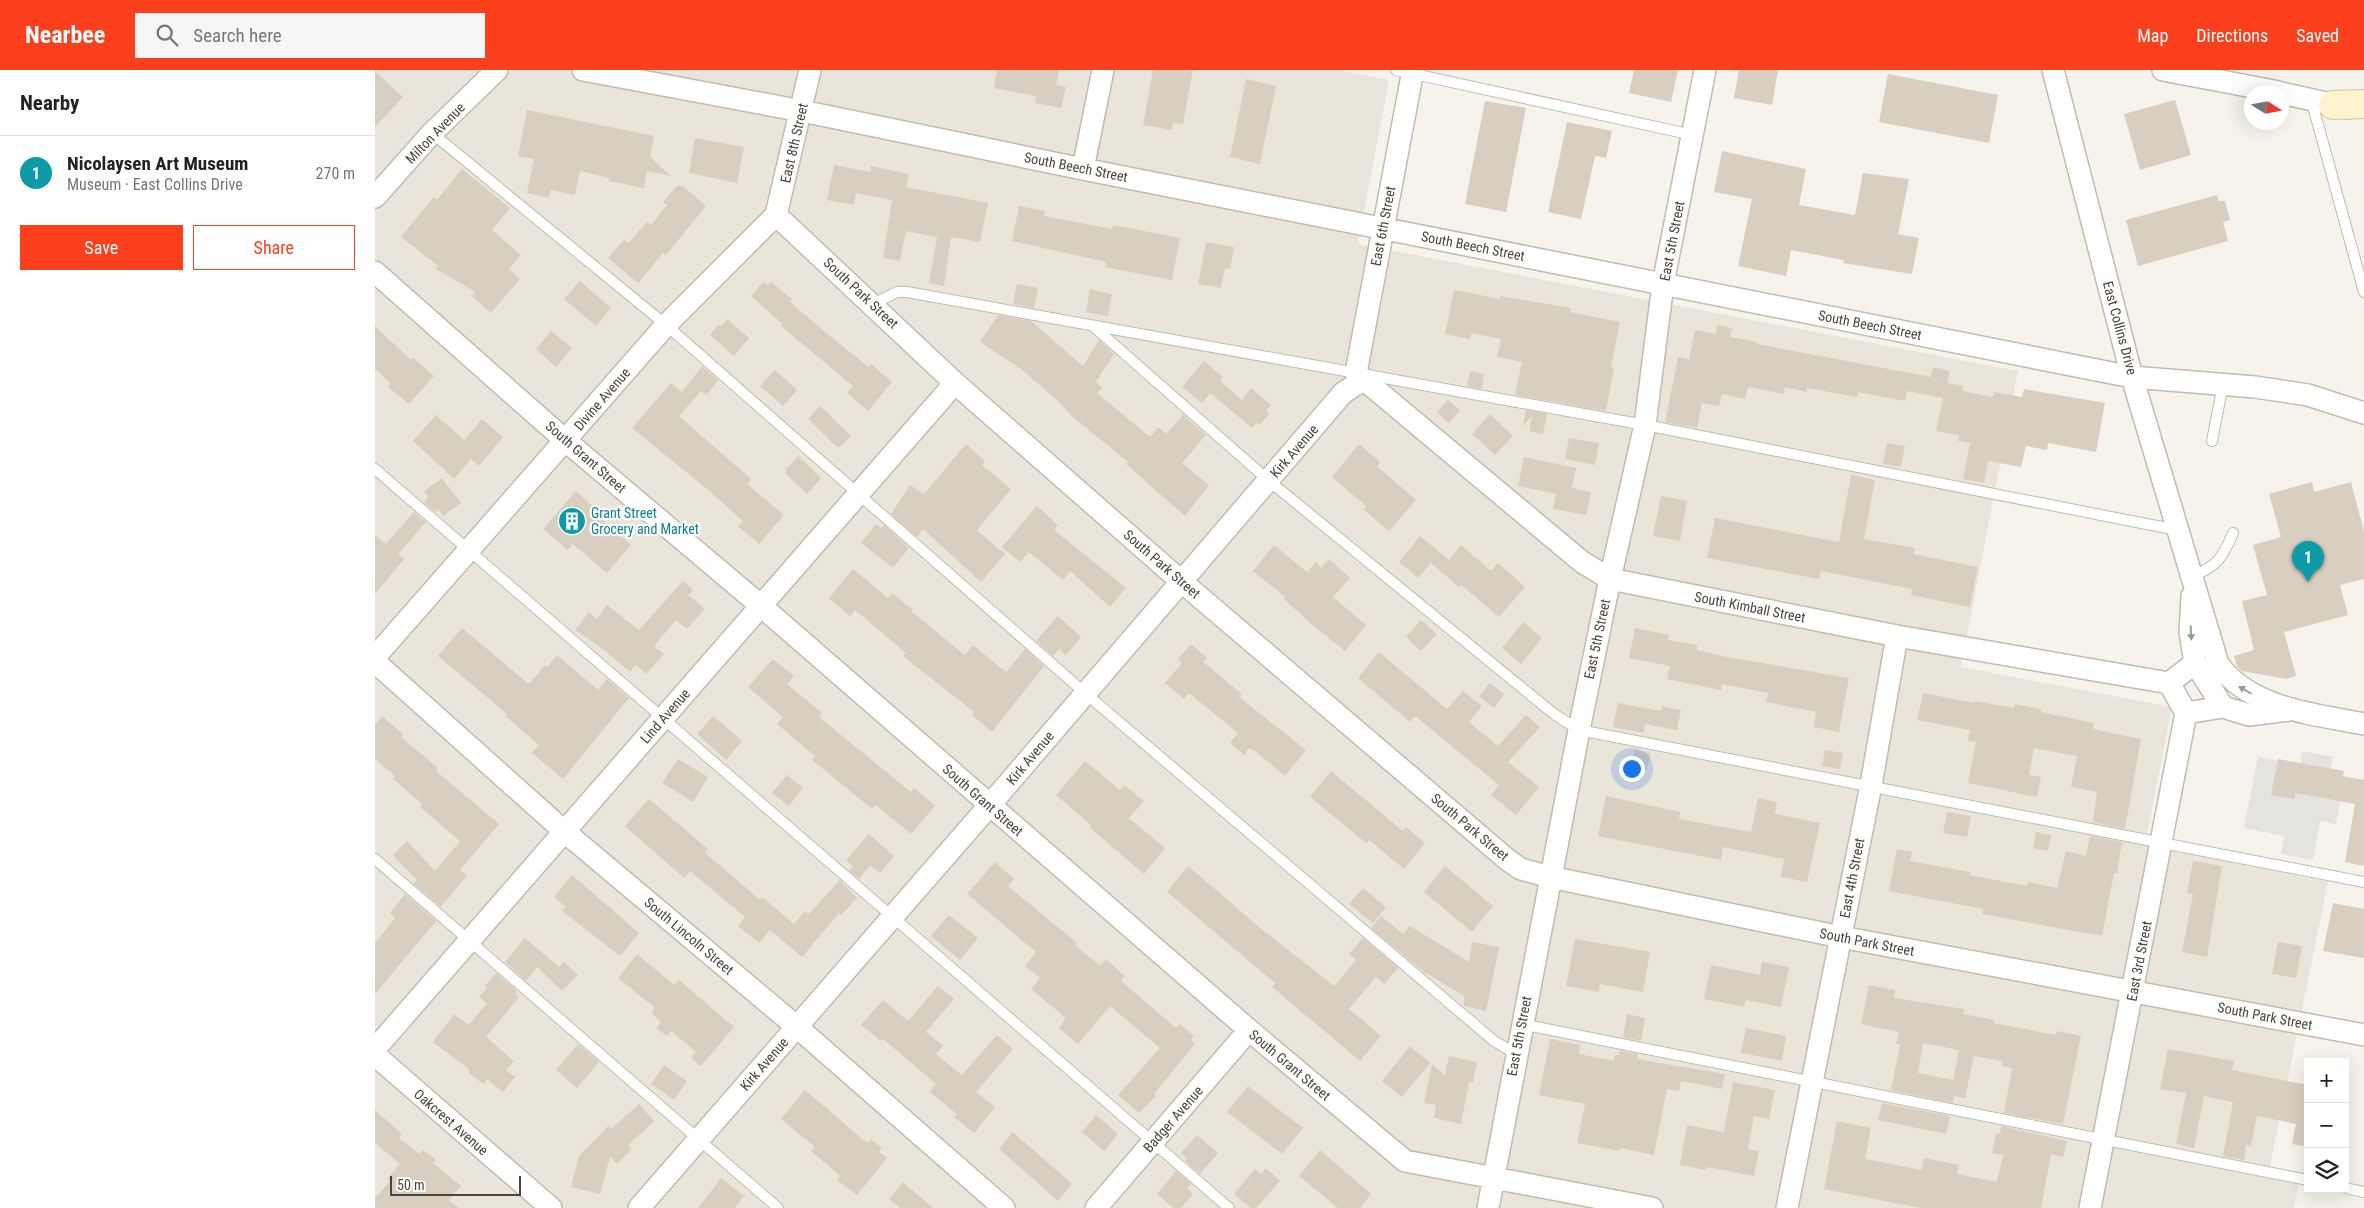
<!DOCTYPE html>
<meta charset="utf-8">
<style>
body{margin:0;font-family:"Roboto Condensed",sans-serif;background:#f6f6f6;color:#222}
.controls{position:absolute;right:15px;bottom:15px;display:grid;overflow:hidden;border-radius:0px;box-shadow:0 5px 20px #0002}
.controls button{width:45px;height:45px;display:grid;place-items:center;padding:0;border:0;border-bottom:1px solid #e0e0e0;background:#fff;color:#222;font:25px sans-serif}
.compass{position:absolute;left:1869px;top:15px;width:45px;height:45px;border-radius:50%;background:#fff;box-shadow:0 5px 20px #0002;rotate:101deg}
.scale{position:absolute;left:15px;bottom:12px;width:131px;box-sizing:border-box;padding-left:5px;border:2px solid #4b4439;border-top:0;font-size:14px;line-height:18px;white-space:nowrap;color:#4b4439;-webkit-text-stroke:4px #fff;paint-order:stroke}
.you{position:absolute;left:1256px;top:698px;width:18px;height:18px;margin:-12px;border:4px solid #fff;border-radius:50%;background:#1a73e8;box-shadow:0 0 0 8px #1a73e833}
.badge{display:grid;place-items:center;width:32px;height:32px;border-radius:50%;background:#fc3f1d;color:#fff;font-size:16px;font-weight:700}
.pin{position:absolute;translate:-50% -41px;filter:drop-shadow(0 1px 2px #0008)}
.pin::after{content:'';position:absolute;top:26px;width:18px;height:15px;background:inherit;clip-path:polygon(0 0,100% 0,50% 100%)}
.list{margin:0;padding:0;list-style:none}
h2{display:flex;justify-content:space-between;align-items:center;height:65px;margin:0;padding:0 20px;font-size:21px}
h2 small{font-size:16px;font-weight:400;color:#767676}
.list li{display:grid;grid-template-columns:32px 1fr auto;gap:15px;align-items:center;box-sizing:border-box;height:75px;padding:0 20px;border-top:1px solid #e0e0e0}
.list b{display:block;font-size:19px;white-space:nowrap}
.list p{margin:0;font-size:16px;white-space:nowrap;color:#767676}
.list em{font-size:16px;font-style:normal;color:#767676}
.actions{display:flex;gap:10px;padding:15px 20px}
.actions a{flex:1;padding:11px 0;border:1px solid #fc3f1d;border-radius:0px;text-align:center;font-size:18px;color:#fc3f1d}
.actions .main{background:#fc3f1d;color:#fff}
.icon{flex:none;width:28px;height:28px;fill:none;stroke:currentColor;stroke-width:2;stroke-linecap:round;stroke-linejoin:round}
.map{position:relative;flex:none;width:1989px;height:1138px;overflow:hidden}
header{display:flex;align-items:center;gap:30px;box-sizing:border-box;height:70px;padding:0 25px;background:#fc3f1d;color:#fff}
header strong{font-size:24px}
nav{display:flex;gap:28px;margin-inline-start:auto;font-size:18px}
.search{width:350px;height:45px;background:#f6f6f6;display:flex;align-items:center;gap:12px;box-sizing:border-box;padding:0 18px;border-radius:0px;color:#767676;font-size:19px}
main{display:flex}
aside{flex:1;background:#fff}
.map>svg:first-child{display:block}
.residential{fill:#eae5da}
.parking{fill:#e5e3e0}
.building{fill:#d8cfc1;fill-rule:evenodd}
.lines{fill:none;stroke-linecap:round;stroke-linejoin:round}
.lane-casing{stroke:#c2bbae;stroke-width:12}
.street-casing{stroke:#c2bbae;stroke-width:24}
.secondary-casing{stroke:#d6c79b;stroke-width:30}
.lane{stroke:#fff;stroke-width:10}
.street{stroke:#fff;stroke-width:21}
.secondary{stroke:#fff3cd;stroke-width:28}
.oneway{fill:#9c9892}
.labels{text-anchor:middle;stroke-width:4.5;stroke-linejoin:round;paint-order:stroke}
.street-label{font-size:14px;fill:#4b4439;stroke:#fff}
.culture-label{font-size:14px;fill:#0d838f;stroke:#fff;text-anchor:start}
</style>
<header>
<strong>Nearbee</strong>
<div class="search"><svg class="icon" aria-label="search" viewBox="0 0 24 24"><circle cx="10" cy="10" r="6"/><path d="M15 15l6 6"/></svg>Search here</div>
<nav><a>Map</a><a>Directions</a><a>Saved</a></nav>
</header>
<main>
<aside>
<h2>Nearby<small></small></h2>
<ul class="list">
<li><span class="badge" style="background:#0f9aa8">1</span><div><b>Nicolaysen Art Museum</b><p>Museum · East Collins Drive</p></div><em>270 m</em></li>
</ul>
<div class="actions"><a class="main">Save</a><a>Share</a></div>
</aside>
<div class="map">
<svg width="1989" height="1138" viewBox="0 0 1989 1138">
<rect width="100%" height="100%" fill="#f6f3ec"/>
<path class="residential" d="M0,0H962L1014,10L983,174L1643,301L1586,597L1797,637L1770,775L1953,812L1893,1106L1924,1112L1919,1138H0Z"/>
<path class="parking" d="M1928,681L1958,687L1954,706L1969,709L1961,754L1945,751L1938,790L1906,784L1909,766L1869,758L1883,687L1925,695Z"/>
<path class="building" d="M622,0H684L681,15L691,17L686,38L660,33L661,26L619,18Z
M778,0H818L808,54L798,53L797,60L768,55Z
M1259,0H1303L1296,32L1254,23Z
M1364,0H1403L1397,35L1359,28Z
M0,1L28,27L0,57Z
M1513,4L1623,25L1614,73L1504,52Z
M871,9L901,16L885,94L855,87Z
M1800,30L1816,85L1765,100L1749,44Z
M1110,31L1151,38L1131,142L1090,134Z
M152,40L279,66L275,87L296,106L272,101L269,118L234,111L235,108L205,101L200,125L176,120L174,128L152,123L159,89L143,86Z
M1192,52L1237,61L1231,88L1220,86L1206,149L1173,142Z
M320,68L369,77L362,113L314,103Z
M1347,81L1431,99L1424,135L1480,145L1488,103L1534,109L1523,164L1544,168L1537,204L1468,193L1469,190L1416,180L1411,206L1363,196L1377,129L1339,122Z
M459,95L495,102L496,96L534,104L531,117L613,133L605,172L576,167L569,216L554,213L562,167L531,161L525,191L508,188L517,130L481,123L479,135L452,130Z
M87,99L135,138L117,160L146,185L134,199L145,209L116,243L97,226L100,222L61,199L63,196L26,167L59,127L62,130Z
M302,116H308L331,136L291,185L288,183L263,213L233,188L249,170L253,173L272,152L276,155L292,135L288,132Z
M1842,125L1843,131H1850L1855,150L1848,152L1853,171L1763,196L1751,150Z
M644,136L670,141L669,146L737,159L738,155L805,168L797,210L730,197L731,192L637,171Z
M831,172L859,177L855,199L850,198L846,218L823,214Z
M205,211L236,238L221,256L189,229Z
M388,212L393,215L396,212L417,229L415,232L456,267L494,297L496,294L517,312L493,341L472,323L478,316L406,256L408,254L376,226Z
M642,214L663,218L659,238L638,234Z
M715,219L737,224L733,246L711,242Z
M1079,220L1125,229V226L1196,238L1195,242L1245,252L1236,297L1239,298L1231,341L1140,325L1147,292L1122,287L1126,269L1096,263L1095,269L1070,264Z
M623,245L656,251L708,296L724,270L739,284L721,312L727,318L722,323L775,367L783,357L791,364L808,345L831,365L807,393L834,415L810,446L751,394L753,392L699,348L682,330L646,299L605,272Z
M352,249L374,268L359,286L335,265L344,254L346,256Z
M1342,255L1357,258L1355,267L1382,272V274L1556,307L1558,297L1575,301L1572,313L1588,316L1587,321L1618,327L1619,322L1647,327L1649,319L1730,333L1721,382L1673,373L1672,380L1651,376L1646,397L1613,391L1609,413L1588,409L1595,373L1583,371L1584,365L1561,361L1568,328L1532,321L1530,331L1483,322L1482,327L1432,318L1431,322L1410,317L1409,324L1373,317L1370,329L1347,324L1344,336L1327,333L1322,358L1290,352L1303,287L1314,289L1320,260L1341,264Z
M0,256L36,290L38,288L59,306L34,334L13,317L16,314L0,299Z
M176,261L197,278L181,297L161,279Z
M829,291L848,307L845,311L867,330L876,318L896,335L891,341L894,344L885,355L881,353L877,358L835,323L827,333L807,317Z
M327,296L343,310L332,325L326,321L304,346L376,409L372,414L409,445L384,474L363,456L368,451L332,419L257,358L296,313L307,322Z
M400,300L422,320L408,336L385,316Z
M1095,301L1109,304L1107,319L1092,316Z
M1073,330L1085,340L1074,353L1062,342Z
M445,336L476,366L463,378L433,349Z
M1151,340L1172,344L1168,364L1154,361L1157,346L1148,356Z
M1115,344L1138,366L1120,385L1097,364Z
M61,345L89,370L107,349L128,367L104,396L96,389L79,409L38,371Z
M1194,368L1224,373L1220,395L1190,389Z
M1512,373L1530,376L1526,397L1508,394Z
M591,374L610,391L607,395L636,419L602,460L630,484L606,512L548,459L542,467L516,444L535,415L549,424Z
M984,374L1005,392L1002,396L1041,430L1014,461L988,439L991,436L957,407Z
M423,386L446,408L432,424L411,404V399Z
M1149,387L1201,398L1197,418L1216,422L1211,445L1178,439L1181,424L1143,416Z
M1476,405L1500,410L1489,469L1540,478L1538,484L1603,497L1595,537L1536,525L1537,519L1446,501L1444,509L1332,488L1340,448L1464,472Z
M67,408L86,433L68,446L63,439L60,442L49,432L53,426L49,421Z
M1937,412L1939,422L1976,412L1989,462V509L1965,515L1973,545L1909,562L1921,606L1911,609L1867,601L1862,596L1859,586L1879,580L1867,531L1892,525L1878,475L1906,467L1894,424Z
M201,421L225,443L223,446L256,475L232,503L198,474L193,480L168,459Z
M1286,426L1312,431L1305,471L1278,466Z
M662,436L683,455L679,460L751,518L735,537L695,501L688,510L654,482L645,492L627,477Z
M39,442L51,452L23,484L29,489L0,524V465L11,474Z
M501,454L507,458L509,455L534,478L518,498L486,473Z
M1045,466L1074,490L1086,475L1116,501L1123,493L1150,517L1124,547L1086,515L1084,517L1056,493L1043,508L1024,492Z
M899,475L932,502L941,492L946,498L954,489L975,508L958,527L991,555L970,581L935,553L909,529L910,527L878,501Z
M478,499L513,528L517,523L538,540L537,542L590,585L598,575L631,602L650,579L669,596L617,662L597,645L599,642L528,586L531,583L480,540L475,546L454,528Z
M308,511L318,520L313,525L330,539L312,559L301,550L279,576L289,584L271,604L261,595L255,602L224,576L200,560L214,542L222,549L232,535L264,560Z
M683,546L706,567L691,585L684,579L678,586L661,571Z
M1046,550L1062,564L1046,581L1031,567Z
M1148,552L1167,568L1146,594L1127,578Z
M87,558L154,614L170,595L172,597L182,585L223,620L232,609L254,628L188,709L157,683L164,675L130,646L132,644L63,586Z
M1260,558L1294,565L1293,570L1322,575V580L1352,587L1474,608L1464,662L1439,657L1441,642L1391,632L1393,623L1347,614L1346,620L1292,609L1295,596L1254,588Z
M816,574L832,588L828,592L867,624L864,627L931,680L910,706L880,681L874,678L869,685L855,673L863,663L814,623L809,629L790,613L807,593L803,589Z
M1004,582L1072,639L1088,621L1107,636L1094,652L1123,676L1151,645L1165,657L1133,692L1164,717L1141,745L1116,725L1124,715L1040,646L1035,652L983,608Z
M398,589L419,606L412,614L447,643L444,647L536,722L539,718L560,736L536,764L501,735L497,739L458,707L437,690L440,686L402,654L408,647L373,617Z
M1115,613L1129,624L1119,638L1104,626Z
M1548,623L1600,633V631L1639,638L1640,634L1666,639V642L1719,653L1718,659L1766,669L1750,759L1718,752L1722,722L1696,717L1702,686L1659,678L1654,705L1666,707L1662,727L1593,713L1601,672L1593,671L1595,660L1542,650Z
M1243,633L1286,641L1287,636L1306,640L1302,660L1270,654L1269,663L1238,657Z
M7,646L28,664L26,667L63,698L61,701L124,754L85,800L92,805L66,837L39,814L42,810L18,785L32,771L60,801L85,771L45,737L47,734L18,709L20,706L0,689V655Z
M338,646L367,671L351,690L322,664Z
M1259,680L1276,683L1272,700L1255,697Z
M1450,680L1468,683L1465,699L1447,696Z
M303,689L333,707L318,732L287,713Z
M1903,689L1969,701L1968,706L1989,710V796L1970,792L1980,734L1921,723L1919,729L1896,725Z
M710,691L745,720L749,715L769,731L754,748L790,778L769,804L714,757L716,755L681,725Z
M956,701L1028,761L1031,757L1050,773L1029,799L994,770L991,773L935,727Z
M412,705L428,718L414,736L397,723Z
M1231,726L1305,742L1304,749L1376,762L1383,728L1402,732L1400,744L1445,753L1432,812L1406,807L1409,789L1348,777L1346,790L1223,766Z
M274,729L333,779L330,783L361,809L385,830L387,827L419,854L430,841L434,844L465,810L482,828L466,845L464,843L427,887L395,860L384,873L363,856L370,847L315,801L309,808L250,756Z
M1572,742L1596,746L1592,767L1568,763Z
M1661,762L1676,765L1673,781L1658,778Z
M494,764L519,786L505,803L495,795L484,809L474,800L478,796L471,790Z
M1715,766L1747,772L1742,803H1739L1727,866L1607,844L1608,839L1514,821L1522,779L1537,782L1535,791L1595,802V805L1652,816L1653,812L1682,818L1691,781L1711,786Z
M1818,791L1847,796L1832,887L1807,882L1818,824L1812,823Z
M620,792L639,809L633,816L702,873L700,875L725,896L731,889L750,906L746,911L801,958L805,954L819,966L816,970L820,974L779,1024L781,1026L764,1043L743,1025L785,978L735,936L703,974L684,958L691,948L656,919L665,908L650,896L661,882L592,824Z
M813,796L884,857L959,916L981,890L974,884L988,868L1023,898L1009,914L1001,907L974,939L1006,966L985,991L897,917L900,913L792,822Z
M1070,796L1118,836L1097,862L1049,822Z
M197,805L264,863L245,886L187,841L191,837L179,827Z
M988,818L1011,837L998,853L974,834Z
M30,824L61,851L0,924V873L20,848L15,843Z
M1958,833L1989,839V888L1948,881Z
M574,845L603,868L585,890L556,866Z
M1006,846L1028,864L1035,856L1094,892L1097,872L1124,877L1111,941L1089,936V926L1049,902L996,858Z
M150,868L184,897L189,892L203,905L187,921L162,897L151,911L130,892Z
M1200,869L1275,882L1268,922L1225,914L1224,922L1191,916Z
M1903,872L1927,876L1921,908L1897,904Z
M262,884L299,915L304,910L359,957L326,996L316,988L321,982L296,961L292,966L281,958L286,952L276,943L280,938L243,908Z
M1387,892L1414,897L1406,937L1371,930L1369,937L1329,929L1336,895L1385,905Z
M121,903L142,921L140,924L144,927L111,967L139,991L131,1000L140,1007L128,1022L112,1009L108,1014L93,1002L95,1000L58,972L79,944L94,955L112,933L104,927L112,918L110,916Z
M1494,915L1520,920L1519,928L1589,939L1588,944L1619,950L1618,953L1681,965L1682,961L1706,966L1688,1054L1629,1043L1637,998L1627,996V991L1599,986L1590,1028L1579,1026L1578,1033L1516,1020L1525,975L1521,974L1524,962L1486,954ZM1548,973L1584,980L1578,1010L1543,1003Z
M563,916L579,929L551,962L568,976L561,984L587,1005L622,965L638,979L601,1022L620,1037L599,1063L579,1047L582,1044L555,1022L561,1014L508,969L506,971L486,955L508,930L533,951Z
M1252,944L1270,948L1266,971L1248,967Z
M1371,958L1411,966L1407,991L1366,983Z
M1175,969L1205,975L1204,984L1239,991L1240,985H1244L1245,981L1263,984L1262,989L1350,1004L1347,1019L1306,1011L1304,1021L1292,1019L1279,1085L1245,1078L1244,1081L1202,1073L1210,1034L1164,1025Z
M203,974L224,992L202,1018L181,1000Z
M1035,976L1055,993L1027,1027L1007,1011Z
M1793,979L1859,991L1857,1000L1933,1015V1077L1917,1074L1921,1054L1882,1046L1876,1076L1871,1075L1869,1090L1848,1086L1858,1032L1829,1026L1819,1078L1801,1074L1811,1023L1785,1019Z
M1074,986L1102,992L1098,1012H1094L1086,1054L1059,1048L1061,1035L1049,1033L1057,994L1070,1005Z
M289,995L312,1011L299,1030L276,1014Z
M1358,1012L1400,1020L1394,1049L1379,1046L1373,1079L1384,1081L1379,1106L1332,1097L1331,1100L1305,1095L1312,1055L1349,1062Z
M873,1016L928,1058L907,1084L852,1042Z
M430,1020L492,1073L496,1069L507,1078L504,1082L512,1088L482,1125L462,1110L465,1106L436,1081L440,1077L406,1049Z
M1507,1033L1575,1046L1571,1064L1503,1050Z
M264,1034L279,1051L253,1075L257,1079L242,1094L235,1087L225,1124L196,1117L204,1086L233,1056L236,1059Z
M0,1040L27,1064L24,1068L44,1084L48,1080L61,1090L58,1093L86,1116L74,1130L84,1138H0V1128L15,1111L13,1108L25,1094L0,1073Z
M721,1045L743,1064L729,1081L707,1062Z
M1462,1051L1496,1058L1490,1089L1547,1100L1549,1088L1584,1095L1582,1104L1622,1112L1628,1085L1617,1083L1621,1063L1625,1064L1626,1056L1692,1071L1688,1087L1676,1084L1666,1138H1545L1449,1119Z
M638,1062L697,1114L683,1131L624,1079Z
M822,1065L843,1083L825,1104L810,1091L812,1088L806,1083Z
M945,1080L996,1124L985,1138H963L924,1106Z
M891,1098L905,1111L881,1138H876L859,1124L880,1099L886,1104Z
M801,1101L816,1114L812,1118L818,1124L806,1138H798L782,1124Z
M346,1108L369,1126L360,1138H323Z
M528,1112L558,1138H525L514,1129Z"/>
<g class="lines">
<g class="lane-casing">
<path id="lane" d="M1021,0L1318,65
M1936,29L1989,222
M57,63L291,255L710,623L1119,971L1141,984
M498,234L522,222H532L1270,355L1802,460
M718,256L893,410L1179,644L1204,660L1989,812
M1837,371L1848,314
M0,399L854,1138
M1816,507C1842,496 1847,489 1858,463
M0,789L403,1138
M1146,954L1933,1110
M1970,1118L1989,1122"/>
</g>
<g class="street-casing">
<path id="street" d="M208,0L427,41L708,99L1757,307L1880,317L1933,325L1989,343
M1038,0L981,303L1207,492L1235,509L1522,566L1794,613L1820,593
M1678,0L1757,307L1843,594C1876,639 1938,644 1989,654
M1788,0L1904,22
M1906,23L1974,38
M708,99L728,0
M0,127L57,63L122,0
M401,145L580,313L807,512L1134,791L1146,799L1175,807L1466,867L1989,965
M0,202L191,371L385,535L874,960L1030,1091L1277,1138
M1817,526L1815,562L1820,593L1848,637L1874,645L1914,640
M0,587L291,255L401,145L435,0
M0,592L190,762L422,957L629,1138
M1811,643L1848,637
M0,979L580,313
M0,985L176,1138
M264,1138L614,736L968,323L989,309
M721,1138L874,960
M1113,1138L1204,660L1235,509L1270,355L1288,214L1330,0
M1412,1138L1496,715L1522,566
M1715,1138L1811,643L1794,613"/>
</g>
<g class="secondary-casing">
<path id="secondary" d="M1958,35L1989,34"/>
</g>
<use href="#lane" class="lane"/>
<use href="#street" class="street"/>
<use href="#secondary" class="secondary"/>
</g>
<defs><path id="oneway-solid" d="M-6-.8H1V-3.2L6.5 0L1 3.2V.8H-6Z" transform="scale(1.25)"/></defs>
<g class="oneway">
<use href="#oneway-solid" transform="translate(1816 563) rotate(87)"/>
<use href="#oneway-solid" transform="translate(1870 620) rotate(-150)"/>
</g>
<defs>
<g id="building-disc" transform="scale(1.4375)"><circle r="9.5" fill="#0f9aa8" stroke="#fff"/><path d="M-4-6H4V6H1V3H-1V6H-4ZM-2.5-4.3h1.7v1.8h-1.7ZM.8-4.3h1.7v1.8H.8ZM-2.5-1h1.7V.8h-1.7ZM.8-1h1.7V.8H.8Z" fill="#fff"/></g>
</defs>
<g fill-rule="evenodd">
<use href="#building-disc" x="197" y="451"/>
</g>
<g class="labels">
<g class="street-label">
<text transform="translate(60 63) rotate(-46)" y="5">Milton Avenue</text>
<text transform="translate(419 73) rotate(-77)" y="5">East 8th Street</text>
<text transform="translate(701 97) rotate(11)" y="5">South Beech Street</text>
<text transform="translate(1008 156) rotate(-79)" y="5">East 6th Street</text>
<text transform="translate(1297 171) rotate(-79)" y="5">East 5th Street</text>
<text transform="translate(1098 176) rotate(11)" y="5">South Beech Street</text>
<text transform="translate(486 223) rotate(43)" y="5">South Park Street</text>
<text transform="translate(1495 255) rotate(11)" y="5">South Beech Street</text>
<text transform="translate(1745 258) rotate(75)" y="5">East Collins Drive</text>
<text transform="translate(227 329) rotate(-49)" y="5">Divine Avenue</text>
<text transform="translate(919 381) rotate(-49)" y="5">Kirk Avenue</text>
<text transform="translate(211 387) rotate(41)" y="5">South Grant Street</text>
<text transform="translate(787 494) rotate(41)" y="5">South Park Street</text>
<text transform="translate(1375 537) rotate(11)" y="5">South Kimball Street</text>
<text transform="translate(1222 569) rotate(-78)" y="5">East 5th Street</text>
<text transform="translate(290 646) rotate(-49)" y="5">Lind Avenue</text>
<text transform="translate(655 688) rotate(-50)" y="5">Kirk Avenue</text>
<text transform="translate(608 730) rotate(41)" y="5">South Grant Street</text>
<text transform="translate(1095 757) rotate(40)" y="5">South Park Street</text>
<text transform="translate(1477 808) rotate(-79)" y="5">East 4th Street</text>
<text transform="translate(314 866) rotate(40)" y="5">South Lincoln Street</text>
<text transform="translate(1492 872) rotate(11)" y="5">South Park Street</text>
<text transform="translate(1764 891) rotate(-79)" y="5">East 3rd Street</text>
<text transform="translate(1890 946) rotate(11)" y="5">South Park Street</text>
<text transform="translate(1144 966) rotate(-79)" y="5">East 5th Street</text>
<text transform="translate(389 994) rotate(-49)" y="5">Kirk Avenue</text>
<text transform="translate(915 995) rotate(40)" y="5">South Grant Street</text>
<text transform="translate(798 1049) rotate(-49)" y="5">Badger Avenue</text>
<text transform="translate(76 1052) rotate(41)" y="5">Oakcrest Avenue</text>
</g>
<g class="culture-label">
<text x="216" y="448">Grant Street<tspan x="216" dy="16">Grocery and Market</tspan></text>
</g>
</g>
</svg>
<div class="controls">
<button>+</button>
<button>−</button>
<button><svg class="icon" aria-label="layers" viewBox="0 0 24 24"><path d="M12 4l9 5-9 5-9-5zM3 14l9 5 9-5"/></svg></button>
</div>
<svg class="compass" viewBox="-18 -18 36 36"><path d="M0-13l5 13h-10z" fill="#e53935"/><path d="M0 13l5-13h-10z" fill="#767676"/></svg>
<div class="scale">50 m</div>
<div class="you"></div>
<div class="pin badge" style="left:1933px;top:512px;background:#0f9aa8">1</div>
</div>
</main>
